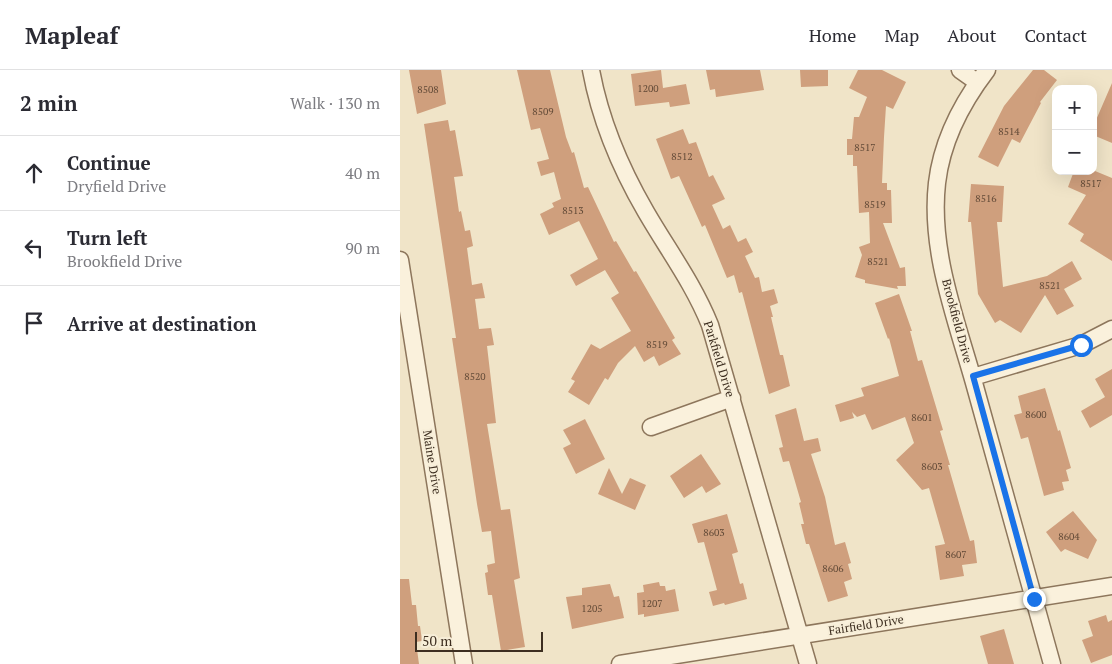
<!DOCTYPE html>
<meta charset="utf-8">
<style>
body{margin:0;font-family:"PT Serif",serif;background:#f2f2f3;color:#2b2b33}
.controls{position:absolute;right:15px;top:15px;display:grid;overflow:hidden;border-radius:10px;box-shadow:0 5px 20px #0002}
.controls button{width:45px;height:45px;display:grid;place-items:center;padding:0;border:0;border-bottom:1px solid #e1e1e2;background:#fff;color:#2b2b33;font:25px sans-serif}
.scale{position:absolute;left:15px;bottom:12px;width:128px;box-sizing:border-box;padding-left:5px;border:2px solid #3d2e20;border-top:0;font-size:14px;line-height:18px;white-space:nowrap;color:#3d2e20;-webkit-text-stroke:4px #f7eed8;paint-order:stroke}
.stop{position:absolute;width:15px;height:15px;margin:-11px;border:4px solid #1a73e8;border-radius:50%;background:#fff}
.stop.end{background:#1a73e8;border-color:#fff;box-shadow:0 1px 5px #0008}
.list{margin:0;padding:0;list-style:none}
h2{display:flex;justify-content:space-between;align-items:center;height:65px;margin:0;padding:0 20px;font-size:21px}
h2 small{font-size:16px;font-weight:400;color:#7c7c81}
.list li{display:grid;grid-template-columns:32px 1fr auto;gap:15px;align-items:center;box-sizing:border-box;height:75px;padding:0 20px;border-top:1px solid #e1e1e2}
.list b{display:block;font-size:19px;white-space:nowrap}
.list p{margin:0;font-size:16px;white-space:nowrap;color:#7c7c81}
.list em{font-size:16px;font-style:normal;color:#7c7c81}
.icon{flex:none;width:28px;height:28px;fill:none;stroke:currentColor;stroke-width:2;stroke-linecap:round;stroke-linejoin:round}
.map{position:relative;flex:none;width:712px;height:594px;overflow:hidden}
header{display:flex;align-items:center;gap:30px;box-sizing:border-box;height:70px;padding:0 25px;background:#fff;border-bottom:1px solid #e1e1e2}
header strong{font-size:24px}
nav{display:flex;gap:28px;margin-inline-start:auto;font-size:18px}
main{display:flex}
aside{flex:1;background:#fff}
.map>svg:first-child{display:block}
.building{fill:#cf9f7d}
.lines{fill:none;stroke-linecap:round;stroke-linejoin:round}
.minor-casing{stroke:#8d765c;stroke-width:19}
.minor{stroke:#faf1dc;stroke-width:16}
.route{stroke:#1a73e8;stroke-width:6}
.labels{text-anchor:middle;stroke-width:4;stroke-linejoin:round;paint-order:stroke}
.number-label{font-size:10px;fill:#624a37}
.street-label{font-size:12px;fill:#3d2e20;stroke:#f7eed8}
</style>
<header>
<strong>Mapleaf</strong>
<nav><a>Home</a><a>Map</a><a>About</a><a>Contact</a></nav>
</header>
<main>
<aside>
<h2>2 min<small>Walk · 130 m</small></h2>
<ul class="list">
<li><svg class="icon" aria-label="ahead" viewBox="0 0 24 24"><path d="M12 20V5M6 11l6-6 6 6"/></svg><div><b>Continue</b><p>Dryfield Drive</p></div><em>40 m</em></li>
<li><svg class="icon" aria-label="left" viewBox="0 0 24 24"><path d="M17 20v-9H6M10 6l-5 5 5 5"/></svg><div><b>Turn left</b><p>Brookfield Drive</p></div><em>90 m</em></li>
<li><svg class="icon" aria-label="arrive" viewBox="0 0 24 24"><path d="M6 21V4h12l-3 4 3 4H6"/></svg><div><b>Arrive at destination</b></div></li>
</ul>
</aside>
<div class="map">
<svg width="712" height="594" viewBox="0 0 712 594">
<rect width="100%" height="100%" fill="#f0e4c8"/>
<path class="building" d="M9,0H41L46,34L17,44Z
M117,0H150L166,67L172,83L174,82L184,118L188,117L214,172L216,171L234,202L236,201L275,268L272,270L281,284L259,296L254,286L244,292L235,276L218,293L208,310L205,308L189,335L168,322L175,311L171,309L191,274L200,279L231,261L211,228L219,223L205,200L176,216L170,205L198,189L179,151L149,165L140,144L154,137L152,133L161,129L154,102L141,106L137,92L149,89L140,58L131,60Z
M261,0L263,18L286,14L290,34L270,37L269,32L235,36L231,4Z
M306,0H360L364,20L316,27L315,19L310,20Z
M400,0H428V16L401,17Z
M458,0H482L506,12L493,39L486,36L484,67L482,113H487V120H491L492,153H483L500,198L505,197L506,216H497L498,219L465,213V210L455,207L462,185L459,177L470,173L469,142L459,143L457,96H453V85H447V69H452L454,47H459L467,27L449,18Z
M633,0H644L657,10L640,32L641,33L620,73L612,69L598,97L578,87L604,36Z
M712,13V73L693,65V57Z
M48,50L50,61L55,60L63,106L54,107L59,142L61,141L65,161L70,160L73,176L67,178L72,215L82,213L85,228L75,229L79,259L91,258L94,275L87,276L96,353L87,354L101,440L110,439L120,508L114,510L125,577L101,581L92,525H88L85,503L88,502L87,495L95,493L91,461L82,462L77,434L52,268H56L24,54Z
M283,59L289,74L296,72L309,107L313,105L325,129L312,135L323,159L330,155L338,172L346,168L353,182L345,186L355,208L359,207L362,222L374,219L378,233L370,236L373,247H371L380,285H383L390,316L369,324L342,222L339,223L334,205L327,208L305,155L302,157L279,106L271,109L256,69Z
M674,101H695L712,108V191L680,171L684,164L668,154L686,125L668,117Z
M571,114L604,116L602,152H597L603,217L647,206L672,191L682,209L664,219L674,236L657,245L645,225L621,263L600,250L595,253L578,224L571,152H568Z
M499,224L512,261H510L518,291L522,290L543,360L540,361L550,395H548L570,471L574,470L577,493L562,495L564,506L540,510L535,476L545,474L529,418L522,420L496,390L514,373L505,347L472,360L465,344L457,347L452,342L454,348L440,352L435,335L464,326L461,318L499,306L489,268L488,269L475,233Z
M712,299V345L690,358L681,341L705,327L695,309Z
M645,318L658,361L660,360L671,398L666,400L669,411L662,412L664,420L644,426L628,367L621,369L614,345L622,343L618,326Z
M396,338L404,371L418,368L421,381L411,384L425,427L435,475L445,472L451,493L448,494L452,509L444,512L448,526L428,532L409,474H406L401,454H404L399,433L401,432L389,391L383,392L379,378L383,377L375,345Z
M185,349L205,389L176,404L163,378L171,374L163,360Z
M301,384L321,414L306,423L302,416L284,428L270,406Z
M209,398L222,424L230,408L246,415L235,440L198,424Z
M673,441L697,470L688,489L665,479L661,482L646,462Z
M327,444L338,482L332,484L340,514L343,513L347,529L325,535L324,533L313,536L309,522L317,520L304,472L298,473L292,454Z
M0,509H9L12,535H16L18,556H20L22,571L16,572L19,594H0Z
M259,512L260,516H265L266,521L275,519L279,541L244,547V544L238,545L237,523L244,522L243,515Z
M210,514L214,527L219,526L224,548L172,559L166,527L182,525V518Z
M706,545L708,552L712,550V585L691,593L682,570L693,566L688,551Z
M604,559L614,594H588L580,566Z"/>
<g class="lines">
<g class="minor-casing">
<path id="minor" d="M191,0C200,49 221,99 246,142C268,180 293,213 310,255L408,594
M560,0L577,12
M587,0C561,34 542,70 537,113C529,183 558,254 576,320C601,411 627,503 652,594
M0,190L64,594
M573,307L681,275L712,259
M251,357L332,328
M220,594L712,516"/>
</g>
<use href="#minor" class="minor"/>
</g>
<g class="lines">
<path class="route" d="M634,529L573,306L681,275"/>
</g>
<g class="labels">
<g class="number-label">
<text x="248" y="22">1200</text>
<text x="28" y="23">8508</text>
<text x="143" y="45">8509</text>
<text x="609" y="65">8514</text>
<text x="465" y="81">8517</text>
<text x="282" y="90">8512</text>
<text x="691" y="117">8517</text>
<text x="586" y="132">8516</text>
<text x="475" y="138">8519</text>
<text x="173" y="144">8513</text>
<text x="478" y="195">8521</text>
<text x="650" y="219">8521</text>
<text x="257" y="278">8519</text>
<text x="75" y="310">8520</text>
<text x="636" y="348">8600</text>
<text x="522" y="351">8601</text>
<text x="532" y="400">8603</text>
<text x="314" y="466">8603</text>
<text x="669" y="470">8604</text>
<text x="556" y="488">8607</text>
<text x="433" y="502">8606</text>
<text x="252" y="537">1207</text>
<text x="192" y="542">1205</text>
</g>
<g class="street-label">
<text transform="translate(557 251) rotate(75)" y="4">Brookfield Drive</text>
<text transform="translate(319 289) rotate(73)" y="4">Parkfield Drive</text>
<text transform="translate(32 392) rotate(81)" y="4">Maine Drive</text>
<text transform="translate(466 555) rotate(-9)" y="4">Fairfield Drive</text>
</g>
</g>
</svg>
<div class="controls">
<button>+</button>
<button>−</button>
</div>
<div class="scale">50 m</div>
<div class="stop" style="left:681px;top:275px"></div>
<div class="stop end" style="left:634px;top:529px"></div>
</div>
</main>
